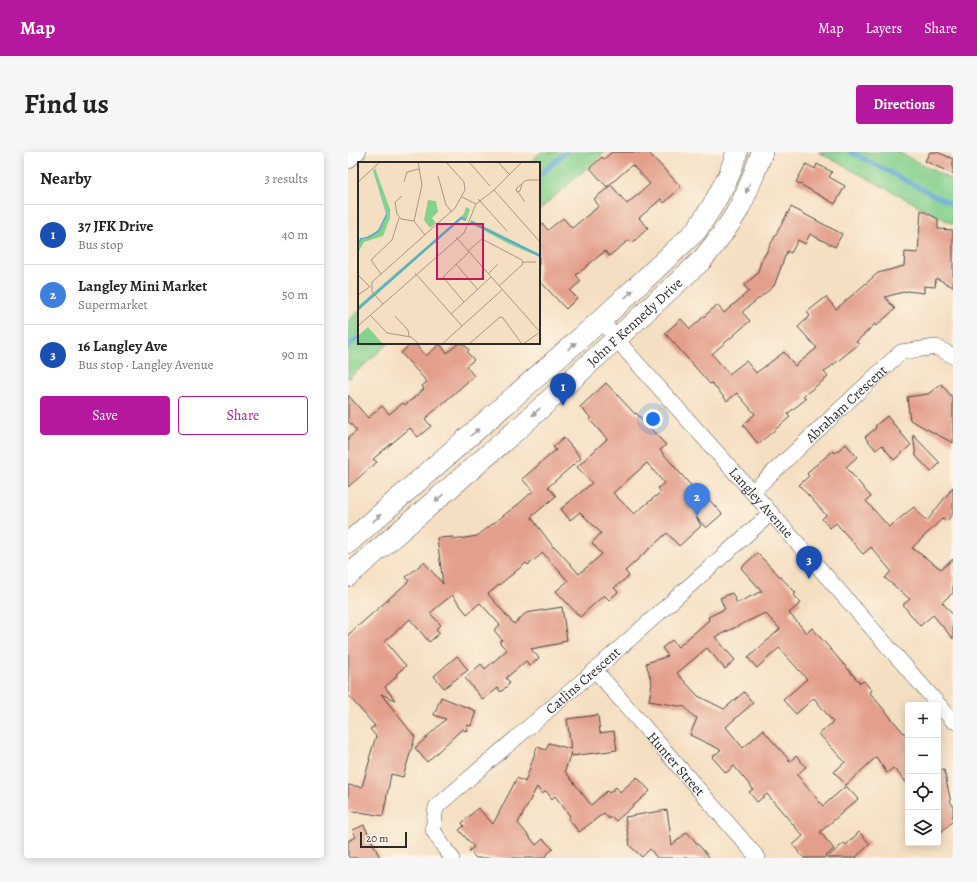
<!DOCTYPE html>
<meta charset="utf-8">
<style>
body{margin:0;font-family:Alegreya,serif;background:#f6f6f6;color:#222}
.controls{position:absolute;right:12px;bottom:12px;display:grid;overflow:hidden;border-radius:4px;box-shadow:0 2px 10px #0003}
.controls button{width:36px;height:36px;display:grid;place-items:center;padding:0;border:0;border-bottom:1px solid #e0e0e0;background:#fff;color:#222;font:20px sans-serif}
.scale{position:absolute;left:12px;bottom:10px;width:47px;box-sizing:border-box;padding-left:4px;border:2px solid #2b2b2b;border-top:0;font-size:11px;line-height:14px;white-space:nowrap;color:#2b2b2b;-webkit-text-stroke:3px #fcf5e5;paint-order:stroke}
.you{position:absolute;left:305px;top:267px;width:14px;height:14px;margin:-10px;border:3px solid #fff;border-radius:50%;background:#1a73e8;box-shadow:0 0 0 6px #1a73e833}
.badge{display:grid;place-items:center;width:26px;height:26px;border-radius:50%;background:#b5179e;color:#fff;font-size:13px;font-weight:700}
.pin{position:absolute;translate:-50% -33px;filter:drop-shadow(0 1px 2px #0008)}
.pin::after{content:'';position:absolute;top:21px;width:14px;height:12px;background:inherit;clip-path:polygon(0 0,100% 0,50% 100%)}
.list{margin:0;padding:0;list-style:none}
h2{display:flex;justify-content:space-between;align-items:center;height:52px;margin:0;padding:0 16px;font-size:17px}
h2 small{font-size:13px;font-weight:400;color:#767676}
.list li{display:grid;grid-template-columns:26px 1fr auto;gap:12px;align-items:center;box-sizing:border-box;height:60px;padding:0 16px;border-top:1px solid #e0e0e0}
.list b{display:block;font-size:15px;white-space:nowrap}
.list p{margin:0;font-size:13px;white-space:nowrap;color:#767676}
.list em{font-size:13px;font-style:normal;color:#767676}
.actions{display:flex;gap:8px;padding:12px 16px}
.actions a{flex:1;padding:9px 0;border:1px solid #b5179e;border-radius:4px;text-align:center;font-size:14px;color:#b5179e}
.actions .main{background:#b5179e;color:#fff}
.icon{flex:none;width:22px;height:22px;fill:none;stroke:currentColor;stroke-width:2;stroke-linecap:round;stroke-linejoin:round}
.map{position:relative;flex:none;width:605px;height:706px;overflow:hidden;border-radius:4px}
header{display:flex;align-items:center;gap:24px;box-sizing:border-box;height:56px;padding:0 20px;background:#b5179e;color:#fff}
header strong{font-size:19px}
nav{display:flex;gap:22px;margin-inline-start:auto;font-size:14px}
.intro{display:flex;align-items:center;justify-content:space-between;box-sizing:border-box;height:96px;padding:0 24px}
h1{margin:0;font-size:28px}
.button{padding:10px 18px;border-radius:4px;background:#b5179e;color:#fff;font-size:14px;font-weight:700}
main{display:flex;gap:24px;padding:0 24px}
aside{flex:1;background:#fff;border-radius:4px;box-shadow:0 2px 10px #0003}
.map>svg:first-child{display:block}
.green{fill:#85d18e;stroke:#587e5c}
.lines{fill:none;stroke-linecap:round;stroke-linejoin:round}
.stream{stroke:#5da8d5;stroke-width:4.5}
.building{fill:#e39f8b;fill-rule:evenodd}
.street-casing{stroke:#494642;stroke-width:16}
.secondary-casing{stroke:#494642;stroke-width:22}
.street{stroke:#fff;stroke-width:15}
.secondary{stroke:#fff;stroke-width:21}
.oneway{fill:#a0a0a0}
.labels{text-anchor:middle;stroke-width:3;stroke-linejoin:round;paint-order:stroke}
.street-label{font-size:14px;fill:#2b2b2b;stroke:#fcf5e5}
.inset-river{fill:none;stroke:#5da8d5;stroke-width:2}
.inset-road{fill:none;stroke:#a49786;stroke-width:1}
.view{fill:#c2185b;fill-opacity:0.15;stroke:#c2185b;stroke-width:2}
.inset-edge{fill:none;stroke:#2b2b2b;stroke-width:2}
</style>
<header>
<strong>Map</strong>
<nav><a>Map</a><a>Layers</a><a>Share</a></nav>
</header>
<div class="intro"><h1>Find us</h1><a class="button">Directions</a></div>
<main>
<aside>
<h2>Nearby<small>3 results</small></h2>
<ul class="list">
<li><span class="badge" style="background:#1a4fb4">1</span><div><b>37 JFK Drive</b><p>Bus stop</p></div><em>40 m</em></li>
<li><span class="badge" style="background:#3f7fe0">2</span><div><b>Langley Mini Market</b><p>Supermarket</p></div><em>50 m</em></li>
<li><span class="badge" style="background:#1a4fb4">3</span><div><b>16 Langley Ave</b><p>Bus stop · Langley Avenue</p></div><em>90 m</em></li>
</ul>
<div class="actions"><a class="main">Save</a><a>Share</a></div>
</aside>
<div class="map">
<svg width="605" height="706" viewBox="0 0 605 706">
<rect width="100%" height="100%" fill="#fcf5e5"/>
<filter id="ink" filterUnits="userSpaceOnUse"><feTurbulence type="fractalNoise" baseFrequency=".025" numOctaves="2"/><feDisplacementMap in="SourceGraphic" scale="8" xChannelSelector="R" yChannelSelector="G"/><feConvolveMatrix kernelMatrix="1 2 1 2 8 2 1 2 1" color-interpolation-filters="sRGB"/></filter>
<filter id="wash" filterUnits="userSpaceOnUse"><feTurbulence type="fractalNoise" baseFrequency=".012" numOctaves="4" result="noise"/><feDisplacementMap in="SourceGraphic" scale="16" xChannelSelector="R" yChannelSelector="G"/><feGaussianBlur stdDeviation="0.9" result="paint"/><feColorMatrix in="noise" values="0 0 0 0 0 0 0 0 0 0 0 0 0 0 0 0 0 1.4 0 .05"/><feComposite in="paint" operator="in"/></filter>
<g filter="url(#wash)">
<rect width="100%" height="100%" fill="#f5dfc2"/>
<path class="green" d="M193,0H257L191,58V11H181Z
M470,0H550L605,29V72Z
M11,159V191H41L0,227V169Z"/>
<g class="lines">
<path class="stream" d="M503,0L605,53
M191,24L218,0
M0,194L11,185"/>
</g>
<g id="blocks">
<path class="building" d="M264,0H300L333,35L316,51L313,47L291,66L300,76L284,91L281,88L261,104L257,99L228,123L233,129L222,139L229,146L218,157L191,128V68L200,78L215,66L224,76L251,54L246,47L263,33L279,52L302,32L284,13L259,35L242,16L254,5L256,7Z
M582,0H589L605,7V22L577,9Z
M458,12L467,17L469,12L484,20L481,25L497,34L487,52L448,30Z
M443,55L494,82L487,95L462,82L457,92L450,88L443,101L439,99L426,134L394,160L402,169L364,202L381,222L398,209L408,221L436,200L447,214L469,196L450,175L462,164L459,160L478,145L488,157L530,121L556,114L557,100L570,101L573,58L590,67V77L605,78V135L588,126L587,135L576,134V141L559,139L537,145L547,157L528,174L527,172L508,190L511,192L476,220L480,225L455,244L458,247L439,262L442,265L410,292L395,273L407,262L389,241L379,249L364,231L362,232L317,181L333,167L342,177L369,153L376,161L401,139L396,133L409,122L413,110Z
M64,191H66L78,204L92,192L99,201L111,191H115L121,198L119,200L126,208L118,214L126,224L77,267L83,274L70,285L62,276L25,307L29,310L0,335V286L9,279L0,269V243L20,266L34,254L41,262L55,251L57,253L76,237L74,234L79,230L53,201Z
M258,231L287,262L288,261L318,293L312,298L346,337L349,334L374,362L358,376L348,365L353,374L331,394L319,381L277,419L281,424L266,436L270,440L261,448L256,443L232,465L208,439L220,429L195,401L180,413L178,411L140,442L166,472L178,461L214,455L219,488L214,489V491L183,497L191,506L182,514L178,509L158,526L162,531L153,540L150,536L135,548L117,526L133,512L137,517L159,498L151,490L154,488L146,478L152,473L132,451L119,462L104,443L82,461L93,473L88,477L92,481L81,490L62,467L37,489L58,514L48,522L49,524L37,535L47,548L33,542L67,585L55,625L43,622L35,664L0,658V633L14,635L22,607H21L28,584L22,577L27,574L0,543V483L61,429L58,425L76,410L95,432L89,386L105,385V388L129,384L173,350L185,339L174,327L208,298L205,295L216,286L233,306L200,335L208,344L183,365L206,396L207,395L231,422L254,402L244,391L253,381L232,360L222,368L213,357L244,331L229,315L259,287L241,267L243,266L232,255ZM299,311L316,331L310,336L313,340L286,362L265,341Z
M593,232L605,246V291L562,268L559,245L580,242Z
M539,264L563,293L546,308L534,293L528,298L517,285L528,276L527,274Z
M565,283L592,311L583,320L568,304Z
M498,292L509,305L498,315L523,345L518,349L541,375L566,355L576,367L577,366L579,369L605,335V361L599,369L595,366L564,396L593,417L605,407V441L594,450L605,463V487L585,463L572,474L555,453L562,447L537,426L543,419L523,395L515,402L488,371L482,376L474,367L478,363L451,333L461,324L459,322L463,317L485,299L487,301Z
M409,401L448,441L446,443L453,451L441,461L459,481L464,476L512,531L516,529L524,539L522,541L560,586V632L545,616L539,621L528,605L498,633L486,620L497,610L471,582L485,570L466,546L448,562L435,548L459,527L431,496L409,516L400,506L432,477L417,461L367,485L387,508L377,517L359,496L329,521L350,544L376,557L396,540L405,551L378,575L395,596L415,578L442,609L448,604L458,615L449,623L475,654L498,634L510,647L472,680L486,697L476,706H456L445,693L455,684L419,642L409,650L401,640L405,637L386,614L378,621L364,605L373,598L342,583L349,566L345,564L337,555L301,549L304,531L298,511L320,504L314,496L324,488L330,495L361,468L360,465L377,457L372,446L384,441L389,451L414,439L393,416Z
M109,504L120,518L96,536L86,524Z
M93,545L128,559L123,574L120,573L118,579L114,577L79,610L67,596L98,567L86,563Z
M250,563L252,581L266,579L269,598L224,604L223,600L217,619L243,653L259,639L261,641L268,635L272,640L289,625L302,639L268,669L263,664L261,667L256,661L231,680L220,666L222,664L207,644L204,647L198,639L194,642L189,635L170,671L188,693L195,687L205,697L197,704L198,706H128L121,699L126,695L111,678L116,674L114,671L130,656L145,672L169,626L177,630L189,595L198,598L201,591L223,597L219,567Z
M590,618H596L603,651L605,653V669L590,683Z
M319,658L324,693L339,680L362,706H309L302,697L294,705L282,694L277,665Z
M16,673L32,706H0V689L8,685L5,678Z
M511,680L522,692L508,705L509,706H479L496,691L498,693Z"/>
</g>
</g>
<g filter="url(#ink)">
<use href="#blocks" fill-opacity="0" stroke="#494642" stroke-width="1"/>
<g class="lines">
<g class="street-casing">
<g id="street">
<path d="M0,9L10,0"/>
<path id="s1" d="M253,168L281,202L423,361L605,569"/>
<path id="s2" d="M404,340L553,200L588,195L605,204"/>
<path id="s3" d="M247,518L410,706"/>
<path id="s4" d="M104,706L97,697L85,678L88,655L247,518L423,361"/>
</g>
</g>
<g class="secondary-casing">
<g id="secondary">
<path d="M0,391L253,168L348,79L365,53L381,23L389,0"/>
<path id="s5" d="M0,424L171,276L354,108C367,92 380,76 390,58C400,39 407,20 414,0"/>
</g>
</g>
<use href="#street" class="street"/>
<use href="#secondary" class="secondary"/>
</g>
<defs><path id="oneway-solid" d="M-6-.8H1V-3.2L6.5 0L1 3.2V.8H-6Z"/></defs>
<g class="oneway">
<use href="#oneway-solid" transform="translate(400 36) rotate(114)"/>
<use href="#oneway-solid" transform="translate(281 142) rotate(-43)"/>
<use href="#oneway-solid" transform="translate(224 194) rotate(-41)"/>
<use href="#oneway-solid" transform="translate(188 260) rotate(137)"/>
<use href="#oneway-solid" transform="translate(127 280) rotate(-41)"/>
<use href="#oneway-solid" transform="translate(91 346) rotate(139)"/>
<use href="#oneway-solid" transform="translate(29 366) rotate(-41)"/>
</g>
</g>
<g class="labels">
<g class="street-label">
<text dy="5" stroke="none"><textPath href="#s5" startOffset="383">John F Kennedy Drive</textPath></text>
<text dy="5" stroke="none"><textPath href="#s2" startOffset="129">Abraham Crescent</textPath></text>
<text dy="5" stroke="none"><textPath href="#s1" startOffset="243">Langley Avenue</textPath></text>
<text dy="5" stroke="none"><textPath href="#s4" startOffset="251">Catlins Crescent</textPath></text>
<text dy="5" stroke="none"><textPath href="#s3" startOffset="124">Hunter Street</textPath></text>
</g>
</g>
<g transform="translate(10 10)">
<rect width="182" height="182" fill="#f5dfc2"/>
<path d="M17,6L32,47V56L25,74L6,80L0,91V81L3,77L21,69L29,52L15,9ZM70,38L78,39L80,50L74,56L78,61L72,66L66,58ZM108,45L112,47L108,59L104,57L0,149V144L106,52ZM113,58L182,92V95L151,82L112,61ZM10,165L25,182H0V174Z" fill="#85d18e"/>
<path d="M15,7L29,53L21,70L11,76L4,77L0,83L2,76L10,75L20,68L28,52Z" fill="#5da8d5"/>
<path class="inset-river" d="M113,60L182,94M0,147L103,56L108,58"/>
<path class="inset-road" d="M60,0L64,23L56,59L67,73M111,0L132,24M140,0L151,12M80,14L88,43L94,50M0,20L22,0M46,20L49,10L61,7M164,22L162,29L159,30L158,27L167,19L170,18H182M136,28L182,80M136,28L164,0M160,30L167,40M44,34L37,40L39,52L43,57L56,59M104,35L118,42M120,37L149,69M98,75L182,170M110,89L124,77L164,98L165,102L141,124M165,100H178M98,102L120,128M57,111L104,164M23,112L13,98L34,78L41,56M130,112L140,102M0,113L11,124M0,133L13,124M106,140L85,115L111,90M25,142L14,130V120L97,46L107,28L106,20L88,0M93,152L133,115M12,153L29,171L53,175L61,182M37,154L50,168L51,175M0,164L106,71L118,42L136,28M84,182L144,128M111,182L142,155L145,156L164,182M165,182L182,170"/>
<path class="view" d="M79,62H125V117H79Z"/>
<rect width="182" height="182" class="inset-edge"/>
</g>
</svg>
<div class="controls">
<button>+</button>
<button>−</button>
<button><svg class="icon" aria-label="locate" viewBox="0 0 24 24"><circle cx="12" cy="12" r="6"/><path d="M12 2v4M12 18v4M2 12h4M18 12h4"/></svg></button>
<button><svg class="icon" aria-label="layers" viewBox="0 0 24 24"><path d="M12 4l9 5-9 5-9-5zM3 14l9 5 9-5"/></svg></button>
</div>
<div class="scale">20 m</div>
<div class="you"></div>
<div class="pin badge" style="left:215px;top:254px;background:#1a4fb4">1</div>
<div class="pin badge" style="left:349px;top:364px;background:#3f7fe0">2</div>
<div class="pin badge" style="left:461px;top:427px;background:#1a4fb4">3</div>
</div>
</main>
